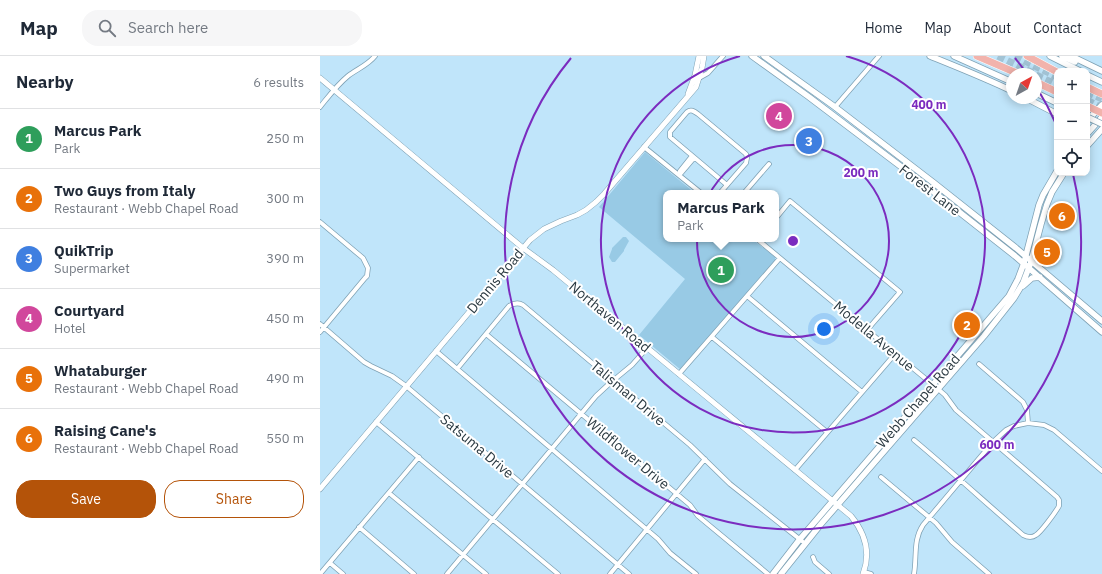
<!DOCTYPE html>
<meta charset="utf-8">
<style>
body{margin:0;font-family:"IBM Plex Sans",sans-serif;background:#f6f6f7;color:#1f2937}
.controls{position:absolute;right:12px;top:12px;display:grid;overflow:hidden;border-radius:8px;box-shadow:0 2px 10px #0003}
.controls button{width:36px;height:36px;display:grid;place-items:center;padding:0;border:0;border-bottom:1px solid #e0e1e3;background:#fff;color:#1f2937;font:20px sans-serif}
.compass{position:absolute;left:686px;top:12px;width:36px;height:36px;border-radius:50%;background:#fff;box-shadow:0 2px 10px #0003;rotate:40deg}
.you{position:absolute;left:504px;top:273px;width:14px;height:14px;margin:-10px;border:3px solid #fff;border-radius:50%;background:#1a73e8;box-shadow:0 0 0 6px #1a73e833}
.badge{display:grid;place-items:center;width:26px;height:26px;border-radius:50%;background:#b45309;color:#fff;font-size:13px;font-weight:700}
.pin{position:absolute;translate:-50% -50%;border:2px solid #fff;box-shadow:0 1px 4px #0006}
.popup{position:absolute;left:343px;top:134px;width:116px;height:52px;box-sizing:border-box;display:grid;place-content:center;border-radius:8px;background:#fff;filter:drop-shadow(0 1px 3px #0005);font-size:13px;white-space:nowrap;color:#747a83}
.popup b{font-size:15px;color:#1f2937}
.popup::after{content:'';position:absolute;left:50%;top:100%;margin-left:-8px;border:8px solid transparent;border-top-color:#fff}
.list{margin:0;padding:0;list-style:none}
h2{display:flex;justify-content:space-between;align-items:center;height:52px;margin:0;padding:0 16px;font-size:17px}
h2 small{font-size:13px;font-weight:400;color:#747a83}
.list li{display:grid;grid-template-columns:26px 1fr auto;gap:12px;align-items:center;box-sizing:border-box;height:60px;padding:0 16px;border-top:1px solid #e0e1e3}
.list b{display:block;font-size:15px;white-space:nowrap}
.list p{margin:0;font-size:13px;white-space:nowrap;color:#747a83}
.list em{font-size:13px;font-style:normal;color:#747a83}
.actions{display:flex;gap:8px;padding:12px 16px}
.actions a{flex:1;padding:9px 0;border:1px solid #b45309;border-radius:16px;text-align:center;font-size:14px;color:#b45309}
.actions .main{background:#b45309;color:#fff}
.icon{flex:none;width:22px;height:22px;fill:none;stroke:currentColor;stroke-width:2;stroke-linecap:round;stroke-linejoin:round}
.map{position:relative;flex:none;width:782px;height:518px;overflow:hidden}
header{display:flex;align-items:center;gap:24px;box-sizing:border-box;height:56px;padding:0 20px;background:#fff;border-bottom:1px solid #e0e1e3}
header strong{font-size:19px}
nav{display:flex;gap:22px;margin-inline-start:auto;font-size:14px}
.search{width:280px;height:36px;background:#f6f6f7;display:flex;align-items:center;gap:10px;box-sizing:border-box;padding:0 14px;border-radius:16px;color:#747a83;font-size:15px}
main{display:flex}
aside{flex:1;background:#fff}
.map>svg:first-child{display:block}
.green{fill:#98cae5}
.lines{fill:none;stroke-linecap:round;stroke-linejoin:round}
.motorway-tunnel{stroke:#a2c3d5;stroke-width:7;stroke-dasharray:7 3.5;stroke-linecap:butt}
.minor-casing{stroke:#7fa2b5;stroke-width:5.5}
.tertiary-casing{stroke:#7fa2b5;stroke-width:6}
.secondary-casing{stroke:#7fa2b5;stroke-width:7}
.motorway-casing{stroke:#fff;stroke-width:8}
.minor{stroke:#fff;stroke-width:4}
.tertiary{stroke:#fff;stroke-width:5}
.secondary{stroke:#fff;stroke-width:5.5}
.motorway{stroke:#f2b3ac;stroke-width:7}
.secondary-bridge-casing{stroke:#7fa2b5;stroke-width:7;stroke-linecap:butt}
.motorway-bridge-casing{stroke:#fff;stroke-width:8;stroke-linecap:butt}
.secondary-bridge{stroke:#fff;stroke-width:5.5}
.motorway-bridge{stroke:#f2b3ac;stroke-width:7}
.ring{fill:none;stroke:#7b2cbf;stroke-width:2}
.labels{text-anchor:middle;stroke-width:4;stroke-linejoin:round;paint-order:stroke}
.street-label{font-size:14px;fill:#2b3a42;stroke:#fff}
.centre{fill:#7b2cbf;stroke:#fff;stroke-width:2}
.ring-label{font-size:12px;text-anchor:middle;font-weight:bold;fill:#7b2cbf;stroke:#fff;stroke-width:4;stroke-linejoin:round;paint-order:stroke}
</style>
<header>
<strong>Map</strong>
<div class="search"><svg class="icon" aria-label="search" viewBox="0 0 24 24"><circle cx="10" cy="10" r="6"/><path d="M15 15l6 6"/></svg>Search here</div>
<nav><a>Home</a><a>Map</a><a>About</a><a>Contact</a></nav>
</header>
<main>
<aside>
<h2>Nearby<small>6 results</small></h2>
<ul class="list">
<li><span class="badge" style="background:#2e9e5b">1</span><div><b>Marcus Park</b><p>Park</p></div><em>250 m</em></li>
<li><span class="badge" style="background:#e8710a">2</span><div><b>Two Guys from Italy</b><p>Restaurant · Webb Chapel Road</p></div><em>300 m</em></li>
<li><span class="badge" style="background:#3f7fe0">3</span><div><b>QuikTrip</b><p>Supermarket</p></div><em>390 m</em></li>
<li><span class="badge" style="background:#d1479c">4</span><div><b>Courtyard</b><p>Hotel</p></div><em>450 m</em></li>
<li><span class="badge" style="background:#e8710a">5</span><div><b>Whataburger</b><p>Restaurant · Webb Chapel Road</p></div><em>490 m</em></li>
<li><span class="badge" style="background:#e8710a">6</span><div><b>Raising Cane's</b><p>Restaurant · Webb Chapel Road</p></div><em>550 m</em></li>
</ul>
<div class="actions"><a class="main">Save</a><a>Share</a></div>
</aside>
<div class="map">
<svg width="782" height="518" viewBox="0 0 782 518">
<rect width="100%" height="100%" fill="#c0e5fa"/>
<path class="green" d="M325,96L375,137H346V183H432L455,201V204L361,314L319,279L365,223L279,151Z
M303,181H306L309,185L304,194V195L295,206H292L289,201L292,193V192Z"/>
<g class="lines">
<path class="motorway-tunnel" d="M678,0L715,18
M695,0L737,21
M716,19L737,29
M767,36L782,43
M767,44L782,52"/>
<g class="minor-casing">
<path id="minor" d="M379,22L388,17L403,0
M0,51C9,40 17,29 28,20C37,13 48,9 55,0
M515,51L559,0
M324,91L381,137
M359,119L360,115L372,100
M359,119L362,116L374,102
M400,137L426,107L427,102L426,98L378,58C374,55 371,53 367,56L350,76V81L407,129
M424,137L449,108
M456,162L470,145L580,236L547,274
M0,166L43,202L48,212L47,220L45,222L0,276
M437,183L618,333L625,339L636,354L737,441L739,444V450C735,457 721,476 716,479C712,482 707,481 703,479C666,447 631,415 594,384
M427,240L542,336
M0,268L44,306L51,310L72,320L86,330L309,518
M166,278L370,449L378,460L448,518
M392,281L507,376
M116,295L338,483L350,497L376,518
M659,308L703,346L707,354L708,367
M137,313L189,250C194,247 198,246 203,249L370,389L410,428L482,485
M359,318L460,202
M56,366L238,518
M475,414L575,298
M561,421L616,467L632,486L669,518
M69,437L166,518
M39,471L94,518
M493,501L495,506L509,518
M10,507L23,518
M544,516L551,518
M0,518L99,401
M127,518L276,340L289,328L312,309L327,292
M290,518L385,403
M594,518C597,500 593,484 603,469L673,386L686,374L694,370L708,367L724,369L734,374L782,415"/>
</g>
<g class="tertiary-casing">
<path id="tertiary" d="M0,22L203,192L233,214L531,460C545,477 551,497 543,518
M368,38L375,19L379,0
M0,433L210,184L224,173L241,165L257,159L266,154L276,146L284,138L376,31L382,12L384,0"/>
</g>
<g class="secondary-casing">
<path id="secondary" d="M432,0L489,41L596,122L695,200L782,276
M444,0L515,51L614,127L696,192L782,265
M610,0C637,11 665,22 692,35
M634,0L692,26
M730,0L760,15
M742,0L755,6
M751,0L782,15
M767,19L782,26
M716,37L737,47
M706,42L737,58
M767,65L782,49
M767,78L782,61
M767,90L782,73
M703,230L712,222L720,221
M453,518L480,483L689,240L698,223L704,207L719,149L723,139L737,115
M461,518L501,468L664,280L694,242L703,227L711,206L721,168L727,148L732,136L744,117"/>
</g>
<g class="motorway-casing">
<path id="motorway" d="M657,0L699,18
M707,0L737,16
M716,26L737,36
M767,31L782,38"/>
</g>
<use href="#minor" class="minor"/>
<use href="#tertiary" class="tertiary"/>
<use href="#secondary" class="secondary"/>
<use href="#motorway" class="motorway"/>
<g class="secondary-bridge-casing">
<path id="secondary-bridge" d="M767,61L782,68"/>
</g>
<g class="motorway-bridge-casing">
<path id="motorway-bridge" d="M767,50L782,57"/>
</g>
<use href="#secondary-bridge" class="secondary-bridge"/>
<use href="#motorway-bridge" class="motorway-bridge"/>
</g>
<g class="ring">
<circle cx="473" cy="185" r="96"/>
<path d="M526 0A192 192 0 1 1 420 0"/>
<path d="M695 2A288 288 0 0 1 707 18M717 32A288 288 0 0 1 736 68M753 118A288 288 0 1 1 251 2"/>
</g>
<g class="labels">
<g class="street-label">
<text transform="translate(610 134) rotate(38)" y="5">Forest Lane</text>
<text transform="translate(175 225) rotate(-50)" y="5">Dennis Road</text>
<text transform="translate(290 261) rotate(40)" y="5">Northaven Road</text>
<text transform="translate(554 280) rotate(40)" y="5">Modella Avenue</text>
<text transform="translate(308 337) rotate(40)" y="5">Talisman Drive</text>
<text transform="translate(598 345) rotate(-49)" y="5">Webb Chapel Road</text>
<text transform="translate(157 390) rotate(40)" y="5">Satsuma Drive</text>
<text transform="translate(308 397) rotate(40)" y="5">Wildflower Drive</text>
</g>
</g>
<circle cx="473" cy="185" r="6" class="centre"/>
<g class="ring-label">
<text x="609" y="53">400 m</text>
<text x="541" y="121">200 m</text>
<text x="677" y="393">600 m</text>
</g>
</svg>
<div class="controls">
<button>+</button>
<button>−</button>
<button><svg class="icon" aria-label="locate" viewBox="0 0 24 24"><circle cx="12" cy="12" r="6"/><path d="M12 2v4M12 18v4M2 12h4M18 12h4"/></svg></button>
</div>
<svg class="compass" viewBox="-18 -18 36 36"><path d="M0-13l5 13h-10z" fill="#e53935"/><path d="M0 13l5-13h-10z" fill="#747a83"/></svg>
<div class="you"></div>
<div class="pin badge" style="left:401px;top:214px;background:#2e9e5b">1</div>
<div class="popup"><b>Marcus Park</b>Park</div>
<div class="pin badge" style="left:647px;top:269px;background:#e8710a">2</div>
<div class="pin badge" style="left:489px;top:85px;background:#3f7fe0">3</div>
<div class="pin badge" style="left:459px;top:60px;background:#d1479c">4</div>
<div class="pin badge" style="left:727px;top:196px;background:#e8710a">5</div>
<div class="pin badge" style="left:742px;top:160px;background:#e8710a">6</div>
</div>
</main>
